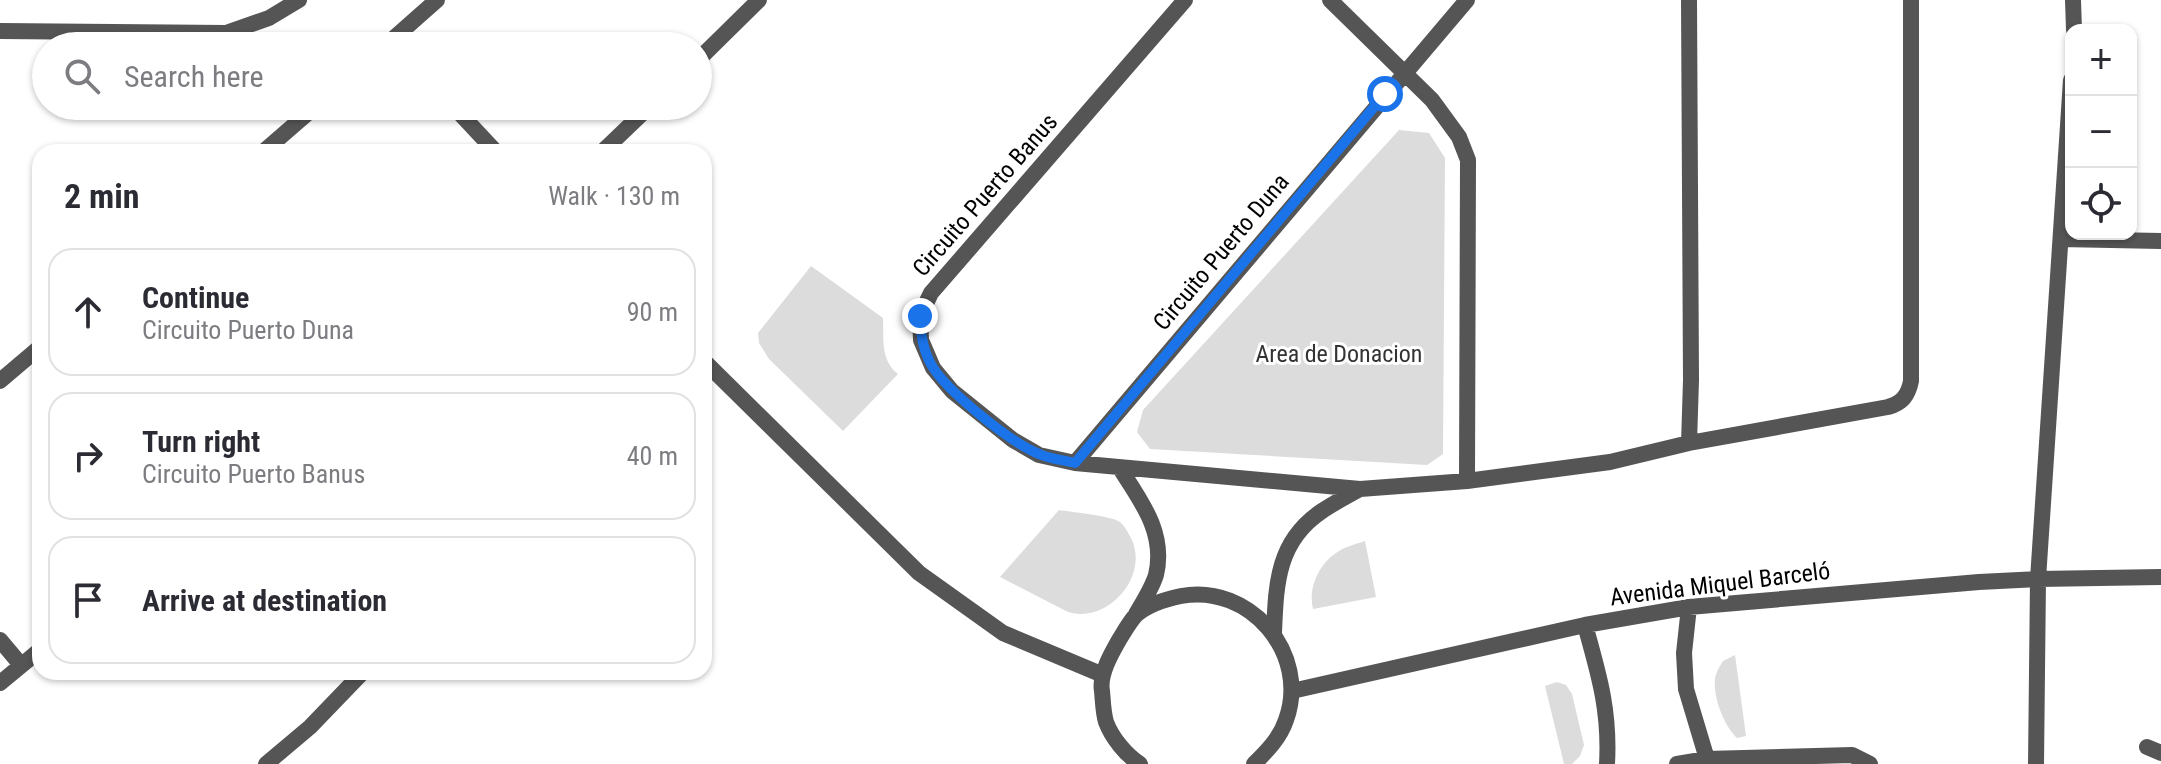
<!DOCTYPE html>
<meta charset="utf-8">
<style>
body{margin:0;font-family:"Roboto Condensed",sans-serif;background:#f2f2f3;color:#2b2b33}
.controls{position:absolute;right:24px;top:24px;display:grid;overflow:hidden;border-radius:16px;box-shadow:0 2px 6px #0004}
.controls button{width:72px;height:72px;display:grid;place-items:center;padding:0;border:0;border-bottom:2px solid #e1e1e2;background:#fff;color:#2b2b33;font:40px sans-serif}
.stop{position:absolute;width:24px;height:24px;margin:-18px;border:6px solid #1a73e8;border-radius:50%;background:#fff}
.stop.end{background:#1a73e8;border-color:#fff;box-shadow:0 2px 8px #0008}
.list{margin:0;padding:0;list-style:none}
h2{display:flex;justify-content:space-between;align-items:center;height:104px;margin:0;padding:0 32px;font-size:34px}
h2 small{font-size:26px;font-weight:400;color:#7c7c81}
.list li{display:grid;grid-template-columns:52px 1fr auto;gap:24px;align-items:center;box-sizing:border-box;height:128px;margin:0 16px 16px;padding:0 16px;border:2px solid #e1e1e2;border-radius:24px}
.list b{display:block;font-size:30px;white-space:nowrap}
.list p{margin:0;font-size:26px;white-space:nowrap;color:#7c7c81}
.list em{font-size:26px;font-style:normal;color:#7c7c81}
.icon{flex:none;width:44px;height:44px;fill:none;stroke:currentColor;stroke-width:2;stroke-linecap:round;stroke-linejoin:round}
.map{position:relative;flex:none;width:2161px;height:764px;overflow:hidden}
.search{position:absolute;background:#fff;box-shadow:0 2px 6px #0004;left:32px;top:32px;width:680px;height:88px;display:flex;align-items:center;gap:20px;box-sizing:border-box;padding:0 28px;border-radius:44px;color:#7c7c81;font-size:30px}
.panel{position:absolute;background:#fff;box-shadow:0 2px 6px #0004;left:32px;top:144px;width:680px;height:536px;border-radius:24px}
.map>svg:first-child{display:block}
.green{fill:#dcdcdc}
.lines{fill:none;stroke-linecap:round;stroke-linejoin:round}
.minor{stroke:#555;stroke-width:16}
.route{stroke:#1a73e8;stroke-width:10}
.labels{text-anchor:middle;stroke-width:6;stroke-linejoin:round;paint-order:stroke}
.street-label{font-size:24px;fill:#000;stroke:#fff}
.park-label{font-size:24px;fill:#333;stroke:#fff}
</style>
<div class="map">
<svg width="2161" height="764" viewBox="0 0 2161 764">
<rect width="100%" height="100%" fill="#fff"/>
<path class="green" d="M1399,130L1429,133L1445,158L1443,454L1427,465L1150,449L1137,432L1143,410Z
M811,266L883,318C884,338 880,360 898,374L843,431L769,359L759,343L758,333Z
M1059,510C1071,512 1112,516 1120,522C1125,526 1128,533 1131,538C1150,576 1108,624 1068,612L1000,577Z
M1365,541L1376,597L1313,609C1308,589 1318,565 1336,553C1344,547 1356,544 1365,541Z
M1735,655L1746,736L1737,738C1724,725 1713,698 1715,679C1716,672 1720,666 1723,661Z
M1557,682L1566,685L1572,694L1584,745L1580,756L1572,764H1564L1545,686Z"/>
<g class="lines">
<path class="minor" d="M1185,0L931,293L920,316L921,340L933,368L952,391L1013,440L1039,455L1075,463L1360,489L1467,481L1610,462L1689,443L1691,380L1689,0
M1330,0L1432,100L1459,137L1468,160L1467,481
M2073,0L2074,30
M0,31L226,33L269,18L299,0
M385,46L437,0
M698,60L759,0
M453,106L496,152
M263,152L316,106
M602,152L650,106
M2061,239L2161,241
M704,361L919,573L1003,633L1103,675
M0,381L40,347
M1689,443L1888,407C1902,403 1908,396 1911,381V0
M1075,463L1467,0
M1119,467C1141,501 1166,533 1156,575C1152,588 1143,602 1136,614
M1689,607L1684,653L1686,689L1707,759
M1585,625C1599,675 1610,711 1607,764
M1274,633C1276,584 1277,541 1322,511C1334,503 1347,496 1360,489
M0,640L21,665
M0,683L40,650
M1292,691L1585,625L1689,607L1979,582L2038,579L2161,577
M2147,747L2161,753
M266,764L310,727L363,672
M1140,764C1126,755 1112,738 1106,722C1103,712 1103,701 1102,691C1099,675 1111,654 1119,640C1124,632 1130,621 1136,615C1149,604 1166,599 1181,596C1250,583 1310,654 1286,720C1280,738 1267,751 1254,764
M1677,764L1707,759L1852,755L1870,764
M2036,764L2038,579L2071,80"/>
</g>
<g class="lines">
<path class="route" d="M920,316C921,335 923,353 934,369C950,393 1011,443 1039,454C1050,459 1063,460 1075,463L1385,94"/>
</g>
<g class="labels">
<g class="street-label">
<text transform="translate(985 195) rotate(-49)" y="8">Circuito Puerto Banus</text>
<text transform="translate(1221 252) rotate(-50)" y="8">Circuito Puerto Duna</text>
<text transform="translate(1720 584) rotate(-7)" y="8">Avenida Miquel Barceló</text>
</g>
<g class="park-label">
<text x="1339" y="362">Area de Donacion</text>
</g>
</g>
</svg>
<div class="controls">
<button>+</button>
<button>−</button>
<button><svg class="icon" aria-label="locate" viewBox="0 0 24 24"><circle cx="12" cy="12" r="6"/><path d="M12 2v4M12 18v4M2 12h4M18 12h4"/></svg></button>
</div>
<div class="stop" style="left:1385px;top:94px"></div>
<div class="stop end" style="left:920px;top:316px"></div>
<div class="search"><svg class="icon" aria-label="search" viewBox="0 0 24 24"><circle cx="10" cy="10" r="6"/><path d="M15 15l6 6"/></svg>Search here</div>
<section class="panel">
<h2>2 min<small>Walk · 130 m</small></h2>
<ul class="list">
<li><svg class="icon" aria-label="ahead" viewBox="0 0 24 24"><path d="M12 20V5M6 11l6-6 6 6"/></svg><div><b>Continue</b><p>Circuito Puerto Duna</p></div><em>90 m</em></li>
<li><svg class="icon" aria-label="right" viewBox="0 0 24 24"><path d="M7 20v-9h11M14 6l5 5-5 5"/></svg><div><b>Turn right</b><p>Circuito Puerto Banus</p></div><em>40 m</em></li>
<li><svg class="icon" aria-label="arrive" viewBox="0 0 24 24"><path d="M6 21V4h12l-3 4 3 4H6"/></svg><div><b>Arrive at destination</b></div></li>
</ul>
</section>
</div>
